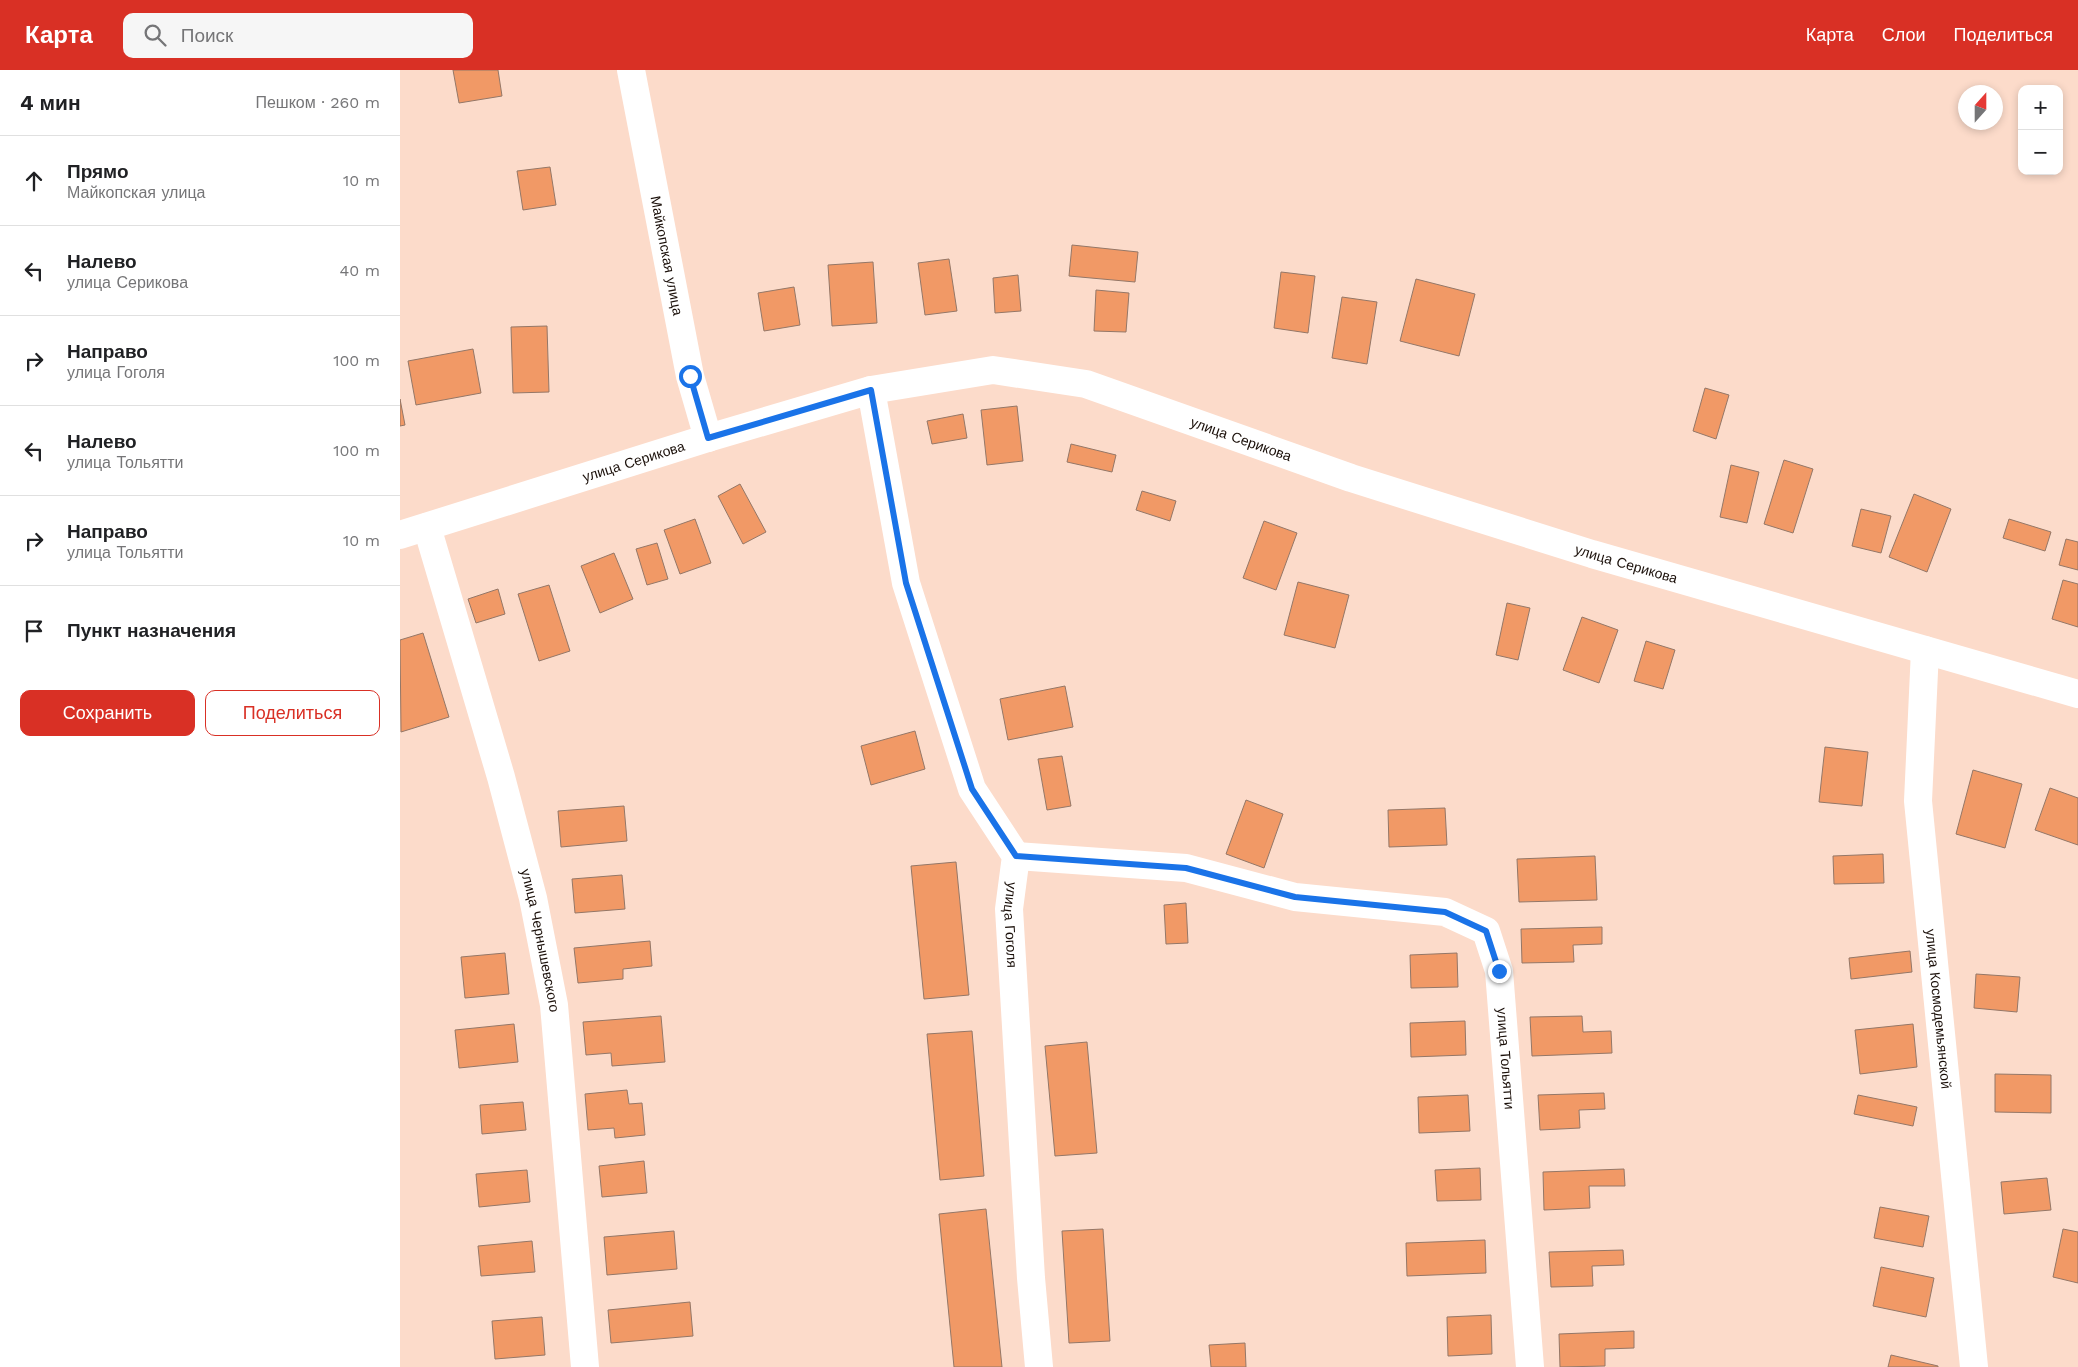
<!DOCTYPE html>
<html lang="ru">
<meta charset="utf-8">
<style>
body{margin:0;font-family:"Work Sans",sans-serif;background:#f6f6f6;color:#202124}
.controls{position:absolute;right:15px;top:15px;display:grid;overflow:hidden;border-radius:10px;box-shadow:0 2px 8px #0003}
.controls button{width:45px;height:45px;display:grid;place-items:center;padding:0;border:0;border-bottom:1px solid #e0e0e0;background:#fff;color:#202124;font:25px sans-serif}
.compass{position:absolute;left:1558px;top:15px;width:45px;height:45px;border-radius:50%;background:#fff;box-shadow:0 2px 8px #0003;rotate:21deg}
.stop{position:absolute;width:15px;height:15px;margin:-11px;border:4px solid #1a73e8;border-radius:50%;background:#fff}
.stop.end{background:#1a73e8;border-color:#fff;box-shadow:0 1px 5px #0008}
.list{margin:0;padding:0;list-style:none}
h2{display:flex;justify-content:space-between;align-items:center;height:65px;margin:0;padding:0 20px;font-size:21px}
h2 small{font-size:16px;font-weight:400;color:#757577}
.list li{display:grid;grid-template-columns:32px 1fr auto;gap:15px;align-items:center;box-sizing:border-box;height:90px;padding:0 20px;border-top:1px solid #e0e0e0}
.list b{display:block;font-size:19px;white-space:nowrap}
.list p{margin:0;font-size:16px;white-space:nowrap;color:#757577}
.list em{font-size:16px;font-style:normal;color:#757577}
.actions{display:flex;gap:10px;padding:15px 20px}
.actions a{flex:1;padding:11px 0;border:1px solid #d93025;border-radius:10px;text-align:center;font-size:18px;color:#d93025}
.actions .main{background:#d93025;color:#fff}
.icon{flex:none;width:28px;height:28px;fill:none;stroke:currentColor;stroke-width:2;stroke-linecap:round;stroke-linejoin:round}
.map{position:relative;flex:none;width:1678px;height:1297px;overflow:hidden}
header{display:flex;align-items:center;gap:30px;box-sizing:border-box;height:70px;padding:0 25px;background:#d93025;color:#fff}
header strong{font-size:24px}
nav{display:flex;gap:28px;margin-inline-start:auto;font-size:18px}
.search{width:350px;height:45px;background:#f6f6f6;display:flex;align-items:center;gap:12px;box-sizing:border-box;padding:0 18px;border-radius:10px;color:#757577;font-size:19px}
main{display:flex}
aside{flex:1;background:#fff}
.map>svg:first-child{display:block}
.building{fill:#f19966;stroke:#947767}
.lines{fill:none;stroke-linecap:round;stroke-linejoin:round}
.minor{stroke:#fff;stroke-width:28}
.route{stroke:#1a73e8;stroke-width:6}
.labels{text-anchor:middle;stroke-width:5;stroke-linejoin:round;paint-order:stroke}
.street-label{font-size:14px;fill:#1a0f09;stroke:#fbede6}
</style>
<header>
<strong>Карта</strong>
<div class="search"><svg class="icon" aria-label="search" viewBox="0 0 24 24"><circle cx="10" cy="10" r="6"/><path d="M15 15l6 6"/></svg>Поиск</div>
<nav><a>Карта</a><a>Слои</a><a>Поделиться</a></nav>
</header>
<main>
<aside>
<h2>4 мин<small>Пешком · 260 m</small></h2>
<ul class="list">
<li><svg class="icon" aria-label="ahead" viewBox="0 0 24 24"><path d="M12 20V5M6 11l6-6 6 6"/></svg><div><b>Прямо</b><p>Майкопская улица</p></div><em>10 m</em></li>
<li><svg class="icon" aria-label="left" viewBox="0 0 24 24"><path d="M17 20v-9H6M10 6l-5 5 5 5"/></svg><div><b>Налево</b><p>улица Серикова</p></div><em>40 m</em></li>
<li><svg class="icon" aria-label="right" viewBox="0 0 24 24"><path d="M7 20v-9h11M14 6l5 5-5 5"/></svg><div><b>Направо</b><p>улица Гоголя</p></div><em>100 m</em></li>
<li><svg class="icon" aria-label="left" viewBox="0 0 24 24"><path d="M17 20v-9H6M10 6l-5 5 5 5"/></svg><div><b>Налево</b><p>улица Тольятти</p></div><em>100 m</em></li>
<li><svg class="icon" aria-label="right" viewBox="0 0 24 24"><path d="M7 20v-9h11M14 6l5 5-5 5"/></svg><div><b>Направо</b><p>улица Тольятти</p></div><em>10 m</em></li>
<li><svg class="icon" aria-label="arrive" viewBox="0 0 24 24"><path d="M6 21V4h12l-3 4 3 4H6"/></svg><div><b>Пункт назначения</b></div></li>
</ul>
<div class="actions"><a class="main">Сохранить</a><a>Поделиться</a></div>
</aside>
<div class="map">
<svg width="1678" height="1297" viewBox="0 0 1678 1297">
<rect width="100%" height="100%" fill="#fcdbca"/>
<path class="building" d="M53,0H98L102,26L59,33Z
M150,97L156,135L123,140L117,101Z
M672,175L738,182L735,212L669,206Z
M549,189L557,241L525,245L518,193Z
M473,192L477,253L432,256L428,195Z
M881,202L915,206L908,263L874,258Z
M618,205L621,241L595,243L593,208Z
M1016,209L1075,224L1059,286L1000,271Z
M394,217L400,255L364,261L358,223Z
M696,220L729,223L726,262L694,261Z
M942,227L977,232L967,294L932,288Z
M147,256L149,322L113,323L111,257Z
M73,279L81,323L16,335L8,291Z
M1305,318L1329,325L1316,369L1293,361Z
M0,329L5,355L0,356Z
M617,336L623,391L587,395L581,340Z
M563,344L567,368L532,374L527,351Z
M671,374L716,385L712,402L667,392Z
M1384,390L1413,399L1393,463L1364,454Z
M1331,395L1359,402L1347,453L1320,447Z
M340,414L366,462L343,474L318,426Z
M742,421L776,431L770,451L736,440Z
M1514,424L1551,439L1527,502L1489,487Z
M1461,439L1491,446L1481,483L1452,476Z
M295,449L311,493L280,504L264,460Z
M1609,449L1651,462L1645,481L1603,468Z
M864,451L897,463L876,520L843,508Z
M1666,469L1678,472V500L1659,495Z
M257,473L268,509L247,515L236,479Z
M214,483L233,529L200,543L181,496Z
M1663,510L1678,514V557L1652,549Z
M898,512L949,525L935,578L884,565Z
M149,515L170,581L139,591L118,524Z
M98,519L105,544L76,553L68,529Z
M1107,533L1130,538L1118,590L1096,585Z
M1182,547L1218,560L1199,613L1163,600Z
M23,563L49,647L1,662L0,570Z
M1246,571L1275,580L1263,619L1234,611Z
M665,616L673,657L608,670L600,629Z
M515,661L525,699L471,715L461,676Z
M1425,677L1468,682L1462,736L1419,732Z
M662,686L671,736L647,740L638,689Z
M1573,700L1622,714L1605,778L1556,764Z
M1650,718L1678,728V775L1635,760Z
M846,730L883,744L864,798L826,784Z
M224,736L227,771L161,777L158,741Z
M1045,738L1047,775L989,777L988,740Z
M1483,784L1484,813L1434,814L1433,786Z
M1195,786L1197,830L1119,832L1117,789Z
M556,792L569,925L524,929L511,796Z
M222,805L225,839L175,843L172,809Z
M786,833L788,873L766,874L764,835Z
M1202,857V874L1173,875L1174,892L1122,893L1121,859Z
M250,871L252,896L223,899V909L178,913L174,878Z
M1510,881L1512,902L1451,909L1449,888Z
M105,883L109,924L65,928L61,887Z
M1057,883L1058,917L1011,918L1010,885Z
M1576,904L1620,907L1617,942L1574,938Z
M261,946L265,992L212,996L211,983L186,985L183,952Z
M1182,946L1183,962L1211,961L1212,983L1132,986L1130,947Z
M1065,951L1066,985L1011,987L1010,953Z
M114,954L118,992L59,998L55,960Z
M1513,954L1517,997L1460,1004L1455,960Z
M572,961L584,1106L540,1110L527,964Z
M687,972L697,1083L655,1086L645,976Z
M1595,1004L1651,1005V1043L1595,1042Z
M227,1020L229,1034L242,1033L245,1065L215,1068L214,1058L188,1060L185,1024Z
M1204,1023L1205,1039L1179,1040L1180,1058L1140,1060L1138,1025Z
M1068,1025L1070,1061L1019,1063L1018,1027Z
M1458,1025L1517,1037L1513,1056L1454,1044Z
M123,1032L126,1060L82,1064L80,1035Z
M244,1091L247,1123L202,1127L199,1096Z
M1080,1098L1081,1130L1037,1131L1035,1100Z
M1224,1099L1225,1116H1189L1190,1138L1144,1140L1143,1102Z
M127,1100L130,1132L79,1137L76,1104Z
M1647,1108L1651,1140L1604,1144L1601,1112Z
M1480,1137L1529,1146L1523,1177L1474,1168Z
M586,1139L602,1297H554L539,1144Z
M703,1159L710,1271L669,1273L662,1161Z
M1663,1159L1678,1162V1213L1653,1207Z
M274,1161L277,1199L207,1205L204,1167Z
M1085,1170L1086,1203L1007,1206L1006,1173Z
M132,1171L135,1202L81,1206L78,1176Z
M1223,1180L1224,1195L1192,1196L1193,1216L1151,1217L1149,1182Z
M1481,1197L1534,1208L1526,1247L1473,1236Z
M290,1232L293,1266L211,1273L208,1240Z
M1091,1245L1092,1284L1048,1286L1047,1247Z
M142,1247L145,1285L95,1289L92,1251Z
M1234,1261V1278L1205,1279V1296L1160,1297L1159,1264Z
M845,1273L846,1297H811L809,1275Z
M1491,1285L1538,1296V1297H1488Z"/>
<g class="lines">
<g class="minor">
<path id="s1" d="M231,0L290,306L308,368"/>
<path id="s2" d="M471,320L506,513L572,719L616,786L609,839L631,1208L639,1297"/>
<path id="s3" d="M27,457L101,707L133,828L154,935L185,1297"/>
<path id="s4" d="M0,465L308,368L471,320L593,300L686,314L951,408L1192,484L1678,624"/>
<path id="s5" d="M1525,580L1518,731L1574,1297"/>
<path id="s6" d="M616,786L786,798L895,827L1045,842L1086,861L1099,901L1130,1297"/>
</g>
</g>
<g class="lines">
<path class="route" d="M290,306L308,368L471,320L506,513L572,719L616,786L786,798L895,827L1045,842L1086,861L1099,901"/>
</g>
<g class="labels">
<g class="street-label">
<text dy="5" stroke="none"><textPath href="#s1" startOffset="189">Майкопская улица</textPath></text>
<text dy="5" stroke="none"><textPath href="#s4" startOffset="875">улица Серикова</textPath></text>
<text dy="5" stroke="none"><textPath href="#s4" startOffset="245">улица Серикова</textPath></text>
<text dy="5" stroke="none"><textPath href="#s4" startOffset="1280">улица Серикова</textPath></text>
<text dy="5" stroke="none"><textPath href="#s2" startOffset="562">улица Гоголя</textPath></text>
<text dy="5" stroke="none"><textPath href="#s3" startOffset="429">улица Чернышевского</textPath></text>
<text dy="5" stroke="none"><textPath href="#s5" startOffset="360">улица Космодемьянской</textPath></text>
<text dy="5" stroke="none"><textPath href="#s6" startOffset="609">улица Тольятти</textPath></text>
</g>
</g>
</svg>
<div class="controls">
<button>+</button>
<button>−</button>
</div>
<svg class="compass" viewBox="-18 -18 36 36"><path d="M0-13l5 13h-10z" fill="#e53935"/><path d="M0 13l5-13h-10z" fill="#757577"/></svg>
<div class="stop" style="left:290px;top:306px"></div>
<div class="stop end" style="left:1099px;top:901px"></div>
</div>
</main>
